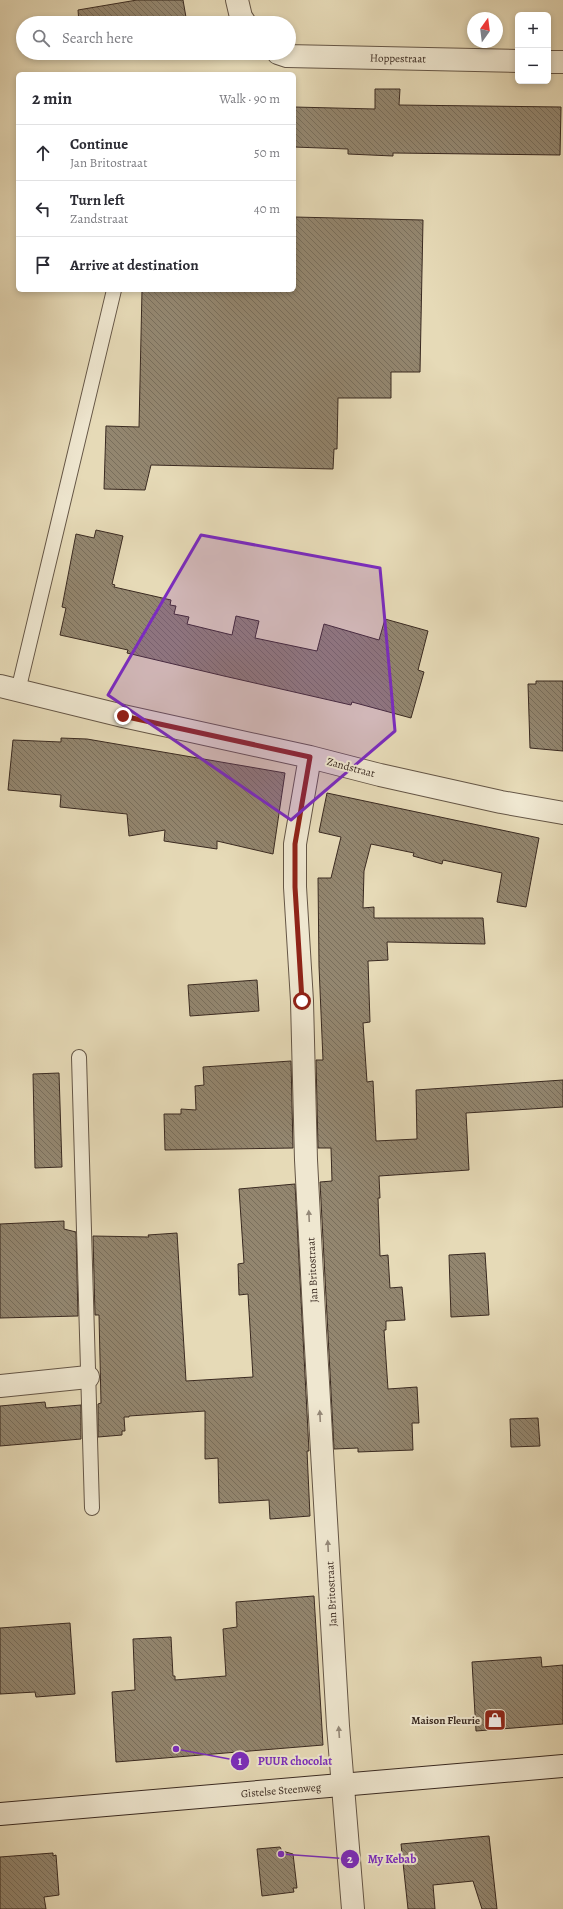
<!DOCTYPE html>
<meta charset="utf-8">
<style>
body{margin:0;font-family:Alegreya,serif;background:#f7f7f7;color:#2b2b33}
.controls{position:absolute;right:12px;top:12px;display:grid;overflow:hidden;border-radius:6px;box-shadow:0 2px 6px #0003}
.controls button{width:36px;height:36px;display:grid;place-items:center;padding:0;border:0;border-bottom:1px solid #e1e1e2;background:#fff;color:#2b2b33;font:20px sans-serif}
.compass{position:absolute;left:467px;top:12px;width:36px;height:36px;border-radius:50%;background:#fff;box-shadow:0 2px 6px #0003;rotate:14deg}
.stop{position:absolute;width:12px;height:12px;margin:-9px;border:3px solid #8f2418;border-radius:50%;background:#fff}
.stop.end{background:#8f2418;border-color:#fff;box-shadow:0 1px 4px #0008}
.list{margin:0;padding:0;list-style:none}
h2{display:flex;justify-content:space-between;align-items:center;height:52px;margin:0;padding:0 16px;font-size:17px}
h2 small{font-size:13px;font-weight:400;color:#7c7c81}
.list li{display:grid;grid-template-columns:26px 1fr auto;gap:12px;align-items:center;box-sizing:border-box;height:56px;padding:0 16px;border-top:1px solid #e1e1e2}
.list b{display:block;font-size:15px;white-space:nowrap}
.list p{margin:0;font-size:13px;white-space:nowrap;color:#7c7c81}
.list em{font-size:13px;font-style:normal;color:#7c7c81}
.icon{flex:none;width:22px;height:22px;fill:none;stroke:currentColor;stroke-width:2;stroke-linecap:round;stroke-linejoin:round}
.map{position:relative;flex:none;width:563px;height:1909px;overflow:hidden}
.search{position:absolute;background:#fff;box-shadow:0 2px 6px #0003;left:16px;top:16px;width:280px;height:44px;display:flex;align-items:center;gap:10px;box-sizing:border-box;padding:0 14px;border-radius:22px;color:#7c7c81;font-size:15px}
.panel{position:absolute;background:#fff;box-shadow:0 2px 6px #0003;left:16px;top:72px;width:280px;height:220px;border-radius:6px}
.map>svg:first-child{display:block}
.building{fill:url(#building-back-hatch);stroke:#3a2a21}
.lines{fill:none;stroke-linecap:round;stroke-linejoin:round}
.service-casing{stroke:#655646;stroke-width:16}
.minor-casing{stroke:#655646;stroke-width:24}
.secondary-casing{stroke:#3a2a21;stroke-width:24}
.service{stroke:#efe7d0;stroke-width:14}
.minor{stroke:#efe7d0;stroke-width:22}
.secondary{stroke:#efe7d0;stroke-width:22}
.oneway{fill:#948878}
.route{stroke:#8f2418;stroke-width:5}
.marked{fill:#7b2cbf;fill-opacity:0.2;stroke:#7b2cbf;stroke-width:3;stroke-linejoin:round}
.labels{text-anchor:middle;stroke-width:4;stroke-linejoin:round;paint-order:stroke}
.street-label{font-size:11px;fill:#3a2a21;stroke:#efe7d0}
.poi-label{font-size:11px;font-weight:bold;fill:#3a2a21;stroke:#efe7d0;text-anchor:end}
.leader{fill:none;stroke:#7b2cbf;stroke-width:1.5}
.callout-dot{fill:#7b2cbf;stroke:#efe7d0;stroke-width:1.5}
.mark-label{font-size:12px;text-anchor:middle;font-weight:bold;fill:#fff}
.callout-label{font-size:12px;text-anchor:middle;font-weight:bold;fill:#7b2cbf;stroke:#efe7d0;stroke-width:4;stroke-linejoin:round;paint-order:stroke}
</style>
<div class="map">
<svg width="563" height="1909" viewBox="0 0 563 1909">
<defs>
<pattern id="building-back-hatch" width="6" height="6" patternUnits="userSpaceOnUse"><rect width="6" height="6" fill="#93866f"/><path d="M-1 5l2 2M0 0l6 6M5-1l2 2" fill="none" stroke="#796e5b"/></pattern>
</defs>
<rect width="100%" height="100%" fill="#e6dab7"/>
<filter id="stains"><feTurbulence type="fractalNoise" baseFrequency=".005" numOctaves="4"/><feColorMatrix values="0 0 0 0 .2 0 0 0 0 .09 0 0 0 0 .02 0 0 0 .5 -.17"/></filter>
<radialGradient id="worn" r=".72"><stop offset=".6" stop-color="#630" stop-opacity="0"/><stop offset="1" stop-color="#630" stop-opacity=".3"/></radialGradient>
<path class="building" d="M137,0H183L187,23H79L78,10Z
M375,89H400L399,105L561,107L560,155L393,153V156L348,154V149L294,147V107L375,109Z
M294,217L423,220L420,372H391V398H338L337,449H334L333,469L151,465L145,490L104,489L106,426L139,427L142,290H294Z
M96,530L123,536L112,584L115,585L114,587L171,600L170,605L176,606L174,614L189,617L187,624L232,635L236,616L259,621L255,638L317,651L324,624L379,640L385,619L428,631L418,670L424,672L411,718L352,702L351,705L224,676L127,653L128,650L60,635L66,608L62,607L76,534L94,538Z
M536,681H563V751L530,748L528,684H536Z
M61,738L87,739L285,773L273,854L217,841V849L164,841L165,830L129,836L127,814L60,807L61,795L8,790L13,740L61,742Z
M327,793L539,838L526,907L497,902L502,873L443,860L442,864L413,856L414,853L371,844L364,871L363,908L374,907V918H483L485,944L387,942L388,960L368,961L370,1022L363,1023L367,1082L373,1081L376,1141L417,1139L416,1090L563,1080V1107L466,1113L469,1170L379,1176L380,1198H378L380,1256L388,1255L390,1288L402,1287L405,1320L386,1321V1330H384L388,1389L417,1387L419,1423H412L413,1450L358,1452V1448L334,1449L320,1182L332,1181L331,1148H318L316,1060H323L319,966L318,878H331L341,837L319,832Z
M257,980L259,1011L190,1016L188,985Z
M291,1061L293,1148L165,1150L164,1114H181V1109L196,1110L195,1086L204,1085L203,1067Z
M59,1073L62,1167L35,1168L33,1074Z
M295,1184L309,1451H307L310,1516L270,1519L269,1500L219,1503L218,1458L205,1459V1411L129,1416V1417H124L125,1431H122V1435L98,1437V1404L101,1403L99,1315H95L93,1236L149,1237L148,1235L177,1233L186,1381L253,1377L248,1294L239,1295L238,1264L244,1263L239,1189Z
M64,1221V1229L76,1232L78,1316L0,1318V1224Z
M485,1253L489,1315L451,1317L449,1255Z
M45,1402L46,1408L81,1405V1439L0,1446V1406Z
M538,1418L540,1446L511,1447L510,1419Z
M314,1596L323,1745L116,1762L112,1692L135,1690L133,1639L171,1637L173,1676H175V1680L226,1676L223,1629L237,1627L236,1602Z
M70,1623L75,1694L36,1697L35,1692L0,1694V1628Z
M541,1657L542,1667L563,1665V1724L476,1731L472,1662Z
M489,1836L497,1909H482L473,1881L433,1885L435,1909H408L401,1844Z
M280,1847L282,1851L293,1854L297,1888H293L294,1892L262,1896L257,1849Z
M53,1853V1856L56,1855L59,1895L44,1897L46,1909H0V1857Z"/>
<g class="lines">
<g class="service-casing">
<path id="service" d="M18,691L114,290
M79,1057L92,1508"/>
</g>
<g class="minor-casing">
<path id="minor" d="M237,0L241,17L245,23
M278,53L287,56L518,61
M548,62H563
M0,686L123,716L310,757L380,775L501,802L563,813
M310,757L295,844V887L302,1001L306,1160L315,1331L338,1726L353,1909
M0,1386L88,1377"/>
</g>
<g class="secondary-casing">
<path id="secondary" d="M0,1814L563,1766"/>
</g>
<use href="#service" class="service"/>
<use href="#minor" class="minor"/>
<use href="#secondary" class="secondary"/>
</g>
<defs><path id="oneway-solid" d="M-6-.8H1V-3.2L6.5 0L1 3.2V.8H-6Z"/></defs>
<g class="oneway">
<use href="#oneway-solid" transform="translate(309 1216) rotate(-93)"/>
<use href="#oneway-solid" transform="translate(320 1416) rotate(-93)"/>
<use href="#oneway-solid" transform="translate(328 1546) rotate(-93)"/>
<use href="#oneway-solid" transform="translate(339 1732) rotate(-94)"/>
</g>
<g class="lines">
<path class="route" d="M123,716L310,757L295,844V887L302,1001"/>
</g>
<path class="marked" d="M201,535L380,568L395,731L291,820L108,695Z"/>
<defs>
<g id="shop-square" transform="scale(1.15)"><rect x="-9" y="-9" width="18" height="18" rx="4" fill="#8f2418" stroke="#efe7d0"/><path d="M-5-2.5h2.3a2.7 3.5 0 0 1 5.4 0H5L5.5 6h-11ZM-1.5-2.5h3a1.5 2.3 0 0 0-3 0Z" fill="#fff"/></g>
</defs>
<g fill-rule="evenodd">
<use href="#shop-square" x="495" y="1720"/>
</g>
<g class="labels">
<g class="street-label">
<text transform="translate(398 58) rotate(1)" y="4">Hoppestraat</text>
<text transform="translate(351 767) rotate(15)" y="4">Zandstraat</text>
<text transform="translate(312 1270) rotate(-93)" y="4">Jan Britostraat</text>
<text transform="translate(331 1594) rotate(-93)" y="4">Jan Britostraat</text>
<text transform="translate(281 1790) rotate(-5)" y="4">Gistelse Steenweg</text>
</g>
<g class="poi-label">
<text x="480" y="1724">Maison Fleurie</text>
</g>
</g>
<path class="leader" d="M176 1749L240 1761M281 1854L350 1859"/>
<g class="callout-dot">
<circle cx="176" cy="1749" r="4"/>
<circle cx="281" cy="1854" r="4"/>
<circle cx="240" cy="1761" r="10"/>
<circle cx="350" cy="1859" r="10"/>
</g>
<g class="mark-label">
<text x="240" y="1765">1</text>
<text x="350" y="1863">2</text>
</g>
<g class="callout-label">
<text x="295" y="1765">PUUR chocolat</text>
<text x="392" y="1863">My Kebab</text>
</g>
<rect width="100%" height="100%" filter="url(#stains)"/>
<rect width="100%" height="100%" fill="url(#worn)"/>
</svg>
<div class="controls">
<button>+</button>
<button>−</button>
</div>
<svg class="compass" viewBox="-18 -18 36 36"><path d="M0-13l5 13h-10z" fill="#e53935"/><path d="M0 13l5-13h-10z" fill="#7c7c81"/></svg>
<div class="stop" style="left:302px;top:1001px"></div>
<div class="stop end" style="left:123px;top:716px"></div>
<div class="search"><svg class="icon" aria-label="search" viewBox="0 0 24 24"><circle cx="10" cy="10" r="6"/><path d="M15 15l6 6"/></svg>Search here</div>
<section class="panel">
<h2>2 min<small>Walk · 90 m</small></h2>
<ul class="list">
<li><svg class="icon" aria-label="ahead" viewBox="0 0 24 24"><path d="M12 20V5M6 11l6-6 6 6"/></svg><div><b>Continue</b><p>Jan Britostraat</p></div><em>50 m</em></li>
<li><svg class="icon" aria-label="left" viewBox="0 0 24 24"><path d="M17 20v-9H6M10 6l-5 5 5 5"/></svg><div><b>Turn left</b><p>Zandstraat</p></div><em>40 m</em></li>
<li><svg class="icon" aria-label="arrive" viewBox="0 0 24 24"><path d="M6 21V4h12l-3 4 3 4H6"/></svg><div><b>Arrive at destination</b></div></li>
</ul>
</section>
</div>
